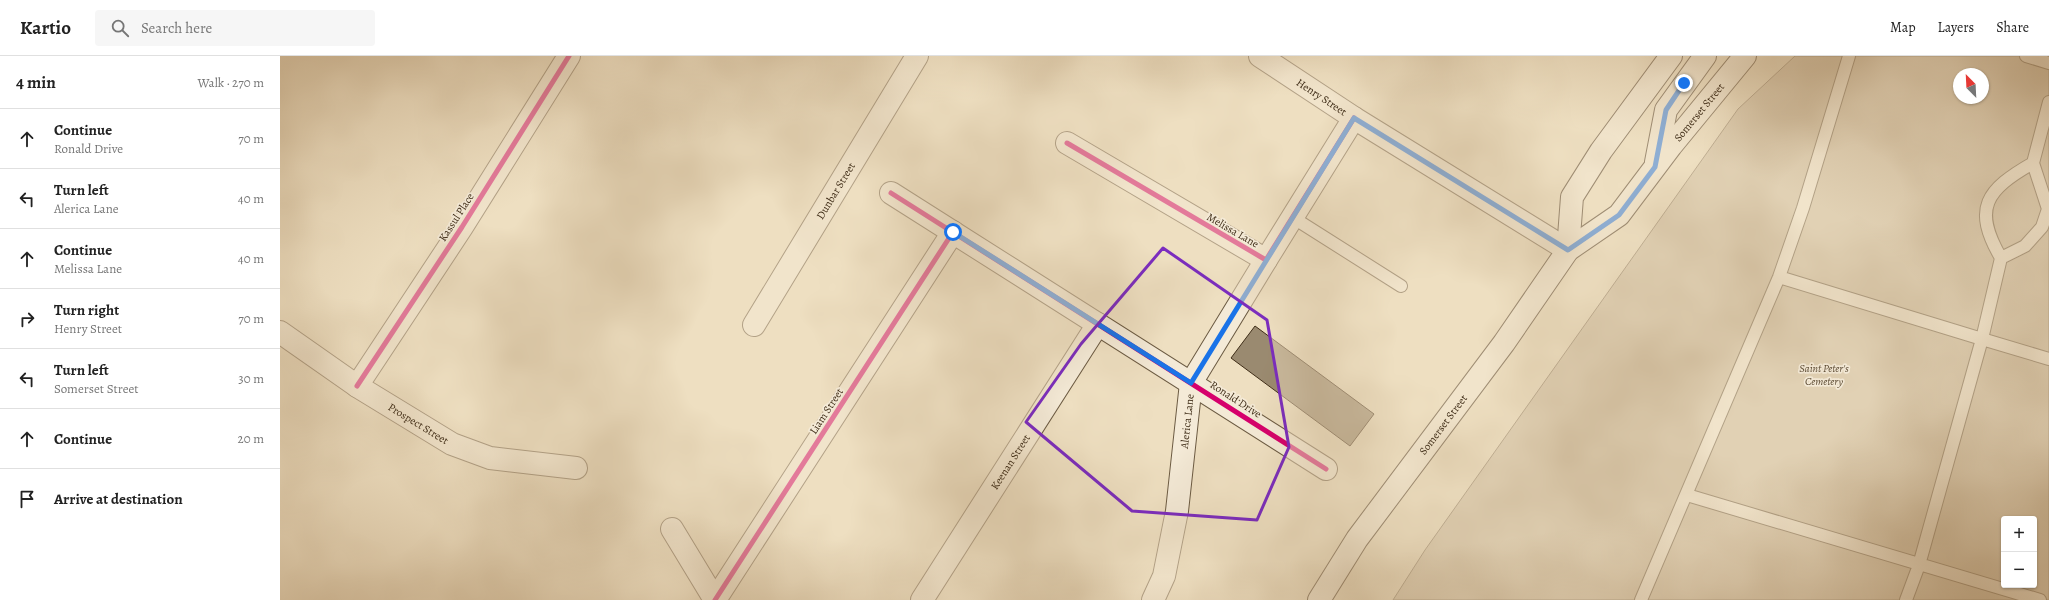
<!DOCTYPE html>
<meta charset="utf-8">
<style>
body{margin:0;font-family:Alegreya,serif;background:#f6f6f6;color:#222}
.controls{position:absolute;right:12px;bottom:12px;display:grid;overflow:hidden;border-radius:4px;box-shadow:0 1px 3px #0004}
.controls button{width:36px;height:36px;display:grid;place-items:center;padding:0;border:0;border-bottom:1px solid #e0e0e0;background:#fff;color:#222;font:20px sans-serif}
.compass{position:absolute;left:1673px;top:12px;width:36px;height:36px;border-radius:50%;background:#fff;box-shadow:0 1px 3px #0004;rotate:336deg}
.stop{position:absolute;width:12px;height:12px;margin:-9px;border:3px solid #1a73e8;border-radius:50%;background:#fff}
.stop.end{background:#1a73e8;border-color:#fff;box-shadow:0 1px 4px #0008}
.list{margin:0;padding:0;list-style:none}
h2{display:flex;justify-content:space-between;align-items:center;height:52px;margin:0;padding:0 16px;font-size:17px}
h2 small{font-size:13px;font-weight:400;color:#767676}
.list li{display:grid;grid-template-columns:26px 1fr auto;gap:12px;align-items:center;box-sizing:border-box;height:60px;padding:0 16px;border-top:1px solid #e0e0e0}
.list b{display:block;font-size:15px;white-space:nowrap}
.list p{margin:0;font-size:13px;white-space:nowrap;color:#767676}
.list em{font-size:13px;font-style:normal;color:#767676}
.icon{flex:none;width:22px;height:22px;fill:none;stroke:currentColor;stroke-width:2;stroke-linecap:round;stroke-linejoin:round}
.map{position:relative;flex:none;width:1769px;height:544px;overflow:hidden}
header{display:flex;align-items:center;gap:24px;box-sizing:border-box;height:56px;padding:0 20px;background:#fff;border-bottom:1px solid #e0e0e0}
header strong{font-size:19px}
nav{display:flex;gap:22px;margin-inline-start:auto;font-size:14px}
.search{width:280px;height:36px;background:#f6f6f6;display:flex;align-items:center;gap:10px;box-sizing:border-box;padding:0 14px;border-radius:4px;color:#767676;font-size:15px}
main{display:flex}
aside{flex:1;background:#fff}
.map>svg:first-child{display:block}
.green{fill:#d0c1a4;stroke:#88775e;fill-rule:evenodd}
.building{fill:#9a8a70;stroke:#3f2d18}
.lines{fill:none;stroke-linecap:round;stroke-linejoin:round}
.lane-casing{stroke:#6b5a42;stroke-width:14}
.street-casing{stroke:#6b5a42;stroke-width:24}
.secondary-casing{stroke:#3f2d18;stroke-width:24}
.lane{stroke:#f4ead7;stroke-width:12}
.street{stroke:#f4ead7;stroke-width:22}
.secondary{stroke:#f4ead7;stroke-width:22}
.cycleway-casing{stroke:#f4ead7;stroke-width:8}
.cycleway{stroke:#d6006c;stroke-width:5}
.route{stroke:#1a73e8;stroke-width:5}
.marked{fill:none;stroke:#7b2cbf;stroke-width:3;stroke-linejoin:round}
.labels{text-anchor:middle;stroke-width:3.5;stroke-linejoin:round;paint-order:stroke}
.street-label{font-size:11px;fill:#3f2d18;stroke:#f4ead7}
.park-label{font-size:11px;font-style:italic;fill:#5c4b34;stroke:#f4ead7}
</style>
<header>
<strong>Kartio</strong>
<div class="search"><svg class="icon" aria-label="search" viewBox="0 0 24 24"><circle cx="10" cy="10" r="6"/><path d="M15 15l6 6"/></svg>Search here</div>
<nav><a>Map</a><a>Layers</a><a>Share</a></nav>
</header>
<main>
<aside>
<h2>4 min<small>Walk · 270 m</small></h2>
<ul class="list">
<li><svg class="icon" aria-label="ahead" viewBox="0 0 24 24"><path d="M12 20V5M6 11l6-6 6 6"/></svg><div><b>Continue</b><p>Ronald Drive</p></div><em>70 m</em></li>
<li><svg class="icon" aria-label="left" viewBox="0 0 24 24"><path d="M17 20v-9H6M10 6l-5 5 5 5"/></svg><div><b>Turn left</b><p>Alerica Lane</p></div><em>40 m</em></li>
<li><svg class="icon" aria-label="ahead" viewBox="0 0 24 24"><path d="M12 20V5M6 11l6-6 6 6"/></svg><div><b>Continue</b><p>Melissa Lane</p></div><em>40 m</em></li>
<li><svg class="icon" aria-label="right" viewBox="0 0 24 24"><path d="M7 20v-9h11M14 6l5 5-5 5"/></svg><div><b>Turn right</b><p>Henry Street</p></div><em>70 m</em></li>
<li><svg class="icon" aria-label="left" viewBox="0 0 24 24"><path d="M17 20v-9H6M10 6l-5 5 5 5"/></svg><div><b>Turn left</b><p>Somerset Street</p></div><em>30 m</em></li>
<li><svg class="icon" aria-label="ahead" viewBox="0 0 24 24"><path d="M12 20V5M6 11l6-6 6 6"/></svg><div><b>Continue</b></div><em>20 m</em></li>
<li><svg class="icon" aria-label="arrive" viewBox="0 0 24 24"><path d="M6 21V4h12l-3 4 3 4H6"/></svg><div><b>Arrive at destination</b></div></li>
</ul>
</aside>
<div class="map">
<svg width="1769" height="544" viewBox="0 0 1769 544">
<rect width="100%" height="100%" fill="#eedfc1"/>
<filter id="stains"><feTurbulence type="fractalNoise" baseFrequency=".005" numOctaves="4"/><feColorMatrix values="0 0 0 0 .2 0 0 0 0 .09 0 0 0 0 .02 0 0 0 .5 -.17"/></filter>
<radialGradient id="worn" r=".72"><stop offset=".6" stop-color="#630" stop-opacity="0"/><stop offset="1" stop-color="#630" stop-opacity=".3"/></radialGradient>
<path class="green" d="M1515,0H1769V544H1113L1145,494L1458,53ZM1679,18H1703V42H1679ZM1724,463H1754V529H1724Z"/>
<path class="building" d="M975,270L1094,358L1070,390L951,302Z"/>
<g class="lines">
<g class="lane-casing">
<path id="lane" d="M1746,0L1769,7
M1012,161L1121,230
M1721,202L1745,190L1762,171L1768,153L1753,107L1769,46
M1499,221L1702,283L1721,202C1692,152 1706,134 1753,107
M1407,439L1760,544
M1361,544L1499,221L1523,152L1569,0
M1626,544L1639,509L1702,283L1769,303"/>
</g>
<g class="street-casing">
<g id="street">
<path id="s1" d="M980,0L1074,62L1288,194"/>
<path d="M787,87L986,204L1074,62"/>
<path d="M611,137L1046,413"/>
<path id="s2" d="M474,269L637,0"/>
<path id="s3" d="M0,276L77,330L172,388L210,402L296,412"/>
<path d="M77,330L182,171L289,0"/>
<path d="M392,473L435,544"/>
<path d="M435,544L673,176"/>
<path id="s4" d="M642,544L818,268"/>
<path id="s5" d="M873,544L884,520L897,455L911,327L986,204"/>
</g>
</g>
<g class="secondary-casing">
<g id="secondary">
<path d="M1376,106L1386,54L1425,0"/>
<path d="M1288,194L1292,141L1321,95L1391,0"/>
<path id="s6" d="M1039,544L1077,483L1224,287L1288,194L1339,159L1391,90L1465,0"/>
</g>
</g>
<use href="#lane" class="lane"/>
<use href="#street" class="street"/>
<use href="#secondary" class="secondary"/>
<g class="cycleway-casing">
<path id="cycleway" d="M787,87L986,204L1074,62
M611,137L1046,413
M77,330L182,171L289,0
M435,544L673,176"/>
</g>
<use href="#cycleway" class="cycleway"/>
</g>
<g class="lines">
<path class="route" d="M673,176L911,327L1074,62L1288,194L1339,159L1375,111L1386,54L1404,27"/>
</g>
<path d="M0 0H1769V544H0ZM883,192L987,264L1009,391L977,464L852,455L746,366L801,288Z" fill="#eedfc1" fill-opacity=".55" fill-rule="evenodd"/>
<path class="marked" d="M883,192L987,264L1009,391L977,464L852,455L746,366L801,288Z"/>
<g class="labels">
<g class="street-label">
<text dy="4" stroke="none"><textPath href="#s1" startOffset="74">Henry Street</textPath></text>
<text dy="4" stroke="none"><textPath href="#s6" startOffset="622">Somerset Street</textPath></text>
<text dy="4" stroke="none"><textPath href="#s2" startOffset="157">Dunbar Street</textPath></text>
<text transform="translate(176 161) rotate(-57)" y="4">Kassul Place</text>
<text transform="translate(953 174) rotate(30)" y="4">Melissa Lane</text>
<text transform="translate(956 343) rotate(33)" y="4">Ronald Drive</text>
<text transform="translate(546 355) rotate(-57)" y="4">Liam Street</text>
<text dy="4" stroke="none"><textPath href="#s5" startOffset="183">Alerica Lane</textPath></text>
<text dy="4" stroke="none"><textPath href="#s3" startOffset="166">Prospect Street</textPath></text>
<text dy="4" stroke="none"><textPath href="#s6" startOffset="215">Somerset Street</textPath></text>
<text dy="4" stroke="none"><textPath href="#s4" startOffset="164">Keenan Street</textPath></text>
</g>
<g class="park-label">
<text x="1544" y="316">Saint Peter's<tspan x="1544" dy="13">Cemetery</tspan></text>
</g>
</g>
<rect width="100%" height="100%" filter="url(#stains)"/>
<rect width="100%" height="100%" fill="url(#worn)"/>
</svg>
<div class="controls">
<button>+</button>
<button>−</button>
</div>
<svg class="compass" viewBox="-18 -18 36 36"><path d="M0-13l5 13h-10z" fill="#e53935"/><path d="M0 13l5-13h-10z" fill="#767676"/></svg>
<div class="stop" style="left:673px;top:176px"></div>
<div class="stop end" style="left:1404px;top:27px"></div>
</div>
</main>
